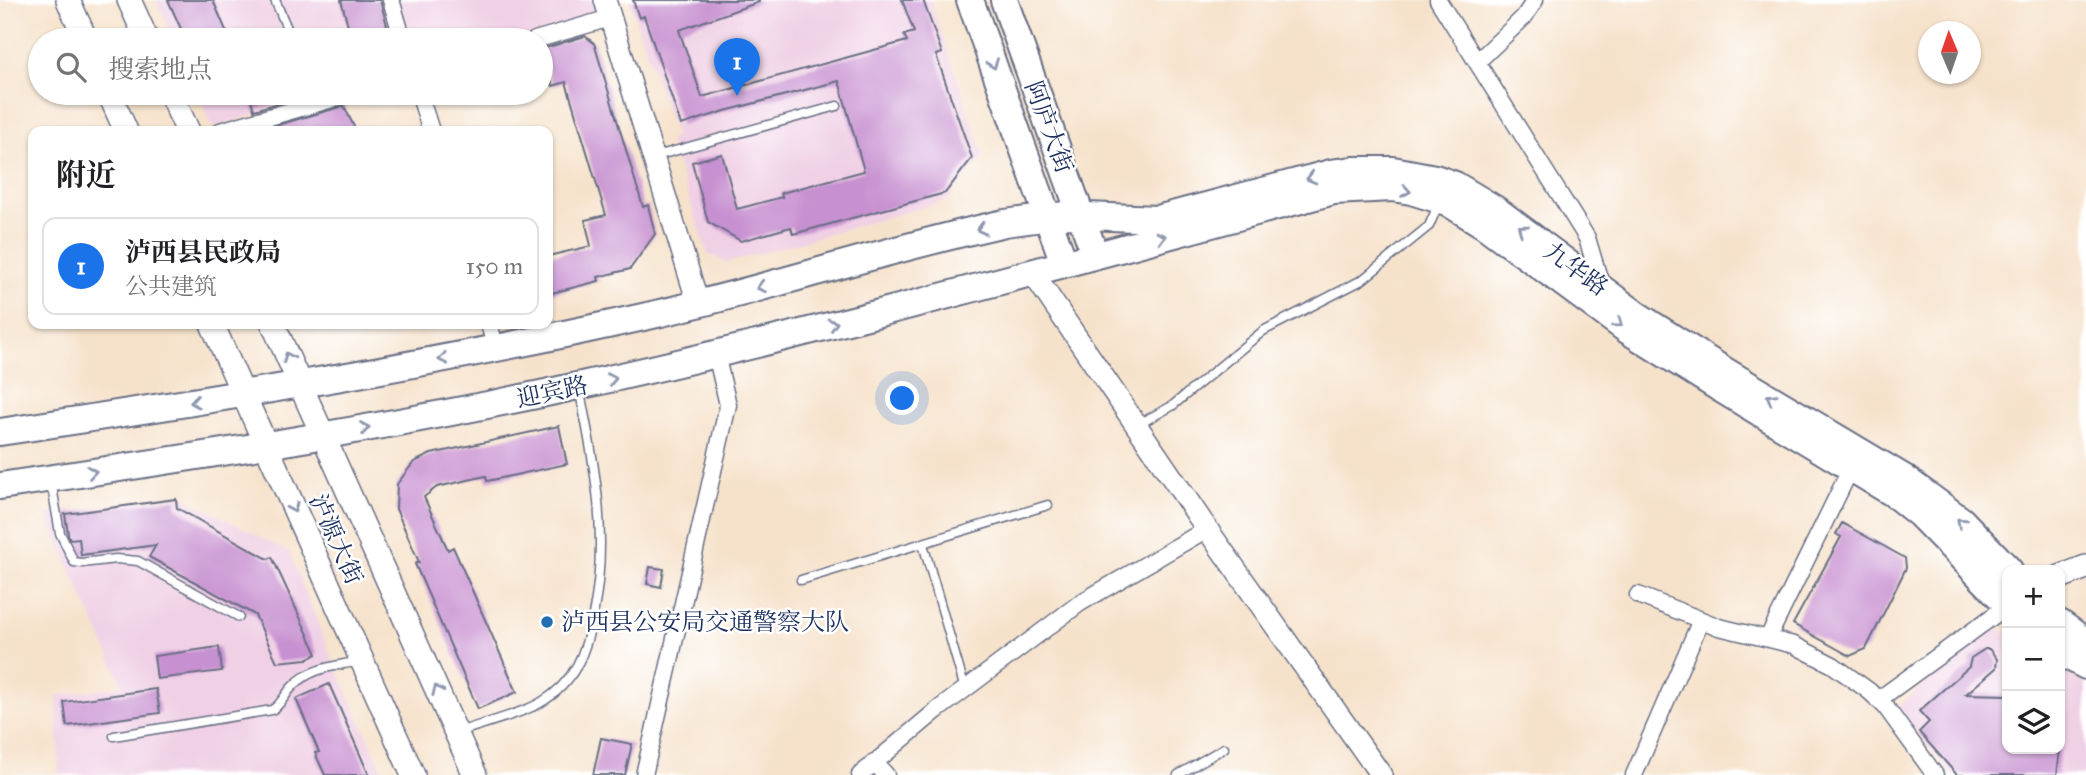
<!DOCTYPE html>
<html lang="zh">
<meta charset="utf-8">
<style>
body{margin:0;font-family:"IM FELL Great Primer","Noto Serif SC",serif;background:#f2f2f2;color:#202124}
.controls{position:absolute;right:21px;bottom:21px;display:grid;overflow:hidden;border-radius:14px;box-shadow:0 2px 5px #0004}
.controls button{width:63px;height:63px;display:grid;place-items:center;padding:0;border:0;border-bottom:2px solid #e0e0e0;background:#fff;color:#202124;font:35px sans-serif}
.compass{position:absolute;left:1918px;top:21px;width:63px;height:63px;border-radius:50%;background:#fff;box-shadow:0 2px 5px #0004;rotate:358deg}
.you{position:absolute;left:903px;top:399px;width:24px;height:24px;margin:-18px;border:5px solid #fff;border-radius:50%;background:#1a73e8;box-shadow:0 0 0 10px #1a73e833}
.badge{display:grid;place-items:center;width:46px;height:46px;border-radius:50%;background:#1a73e8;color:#fff;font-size:23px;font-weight:700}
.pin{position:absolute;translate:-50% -58px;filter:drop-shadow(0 2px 4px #0008)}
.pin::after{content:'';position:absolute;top:37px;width:24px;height:21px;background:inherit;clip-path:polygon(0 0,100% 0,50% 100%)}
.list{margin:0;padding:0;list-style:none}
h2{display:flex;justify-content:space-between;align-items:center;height:91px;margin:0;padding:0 28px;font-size:30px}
h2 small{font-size:23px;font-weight:400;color:#757577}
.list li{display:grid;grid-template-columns:46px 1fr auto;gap:21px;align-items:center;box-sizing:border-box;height:98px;margin:0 14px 14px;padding:0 14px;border:2px solid #e0e0e0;border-radius:14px}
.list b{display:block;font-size:26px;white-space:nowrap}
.list p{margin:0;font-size:23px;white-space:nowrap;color:#757577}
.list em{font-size:23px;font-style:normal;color:#757577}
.icon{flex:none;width:38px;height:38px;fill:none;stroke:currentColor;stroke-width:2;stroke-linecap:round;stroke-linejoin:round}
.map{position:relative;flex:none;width:2086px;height:775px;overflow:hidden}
.search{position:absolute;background:#fff;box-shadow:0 2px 5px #0004;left:28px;top:28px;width:525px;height:77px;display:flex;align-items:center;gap:18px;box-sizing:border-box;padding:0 24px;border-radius:38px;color:#757577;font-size:26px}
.panel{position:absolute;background:#fff;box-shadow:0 2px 5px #0004;left:28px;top:126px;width:525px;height:203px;border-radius:14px}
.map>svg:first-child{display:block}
.built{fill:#f0d0e5}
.building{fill:#c790d0}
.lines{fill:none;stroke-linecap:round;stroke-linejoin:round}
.service-casing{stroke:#686e84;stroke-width:11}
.minor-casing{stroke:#686e84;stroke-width:19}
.tertiary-casing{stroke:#686e84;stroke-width:24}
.secondary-casing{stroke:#686e84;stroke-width:26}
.trunk-casing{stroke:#686e84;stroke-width:30}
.service{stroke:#fff;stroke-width:8}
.minor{stroke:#fff;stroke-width:16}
.tertiary{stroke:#fff;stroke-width:21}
.secondary{stroke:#fff;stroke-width:23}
.trunk{stroke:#fff;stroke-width:26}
.oneway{stroke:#8d97ae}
.poi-dot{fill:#1f6fb2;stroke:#fff;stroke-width:2.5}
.labels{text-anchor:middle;stroke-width:5;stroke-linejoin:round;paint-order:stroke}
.street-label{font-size:24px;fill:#1b2f5e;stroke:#fff}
.poi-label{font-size:24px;fill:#1b2f5e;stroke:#fff;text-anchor:start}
</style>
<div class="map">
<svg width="2086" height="775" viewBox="0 0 2086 775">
<rect width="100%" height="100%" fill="#fff"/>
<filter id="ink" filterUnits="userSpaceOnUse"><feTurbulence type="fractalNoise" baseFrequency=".0143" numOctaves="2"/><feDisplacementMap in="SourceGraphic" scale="14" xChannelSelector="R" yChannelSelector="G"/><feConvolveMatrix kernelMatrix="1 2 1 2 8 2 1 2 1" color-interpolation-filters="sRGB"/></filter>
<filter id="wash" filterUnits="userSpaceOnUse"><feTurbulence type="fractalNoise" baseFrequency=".00686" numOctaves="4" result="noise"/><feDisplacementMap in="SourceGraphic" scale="28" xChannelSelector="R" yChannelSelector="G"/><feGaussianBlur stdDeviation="1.57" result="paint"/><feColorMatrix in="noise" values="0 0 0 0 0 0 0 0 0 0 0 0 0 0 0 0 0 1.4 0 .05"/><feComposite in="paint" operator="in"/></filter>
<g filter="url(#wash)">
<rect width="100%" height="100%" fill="#f6e2cb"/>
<path class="built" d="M156,0H385L397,40H174Z
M396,0H596L598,6L592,18L511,40H408Z
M629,0H930L984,156L947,200L726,263L708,254L669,140L676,137Z
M197,93H328L212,127Z
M181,496L289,552L331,656L385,775H59L57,696L123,686L49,521L48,514Z
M2000,629L2007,635V749H2060V670L2086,684V775H1952L1896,709L1985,631Z"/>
<g id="blocks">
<path class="building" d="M168,0H213L230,40H186Z
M341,0H380L391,40H352Z
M633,0H759V2L679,30L702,97L907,41L904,35L914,32L902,0H923L942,53L936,55L972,158L945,193L793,234L791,227L741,241L708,222L692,162L722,154L737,209L782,197L781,193L864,171L839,81L725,111L681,125L644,16L639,18Z
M585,36L594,43L643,207L648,205L655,234L630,269L598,277L599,281L548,294V256L591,246L585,220L606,215L566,82L553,86L542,49Z
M249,93H316L254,110Z
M344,106L356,131L260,130Z
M559,426L567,464L487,481L486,476L437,487L424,497L448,550L453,547L517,692L478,709L415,564L419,562L396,509L397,484L414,462L431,454Z
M176,499L177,508L268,559L272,557L317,654L307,659L277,662L255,615L149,557L156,545L81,555L79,538L70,539L68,534L65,514Z
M1842,523L1905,558L1906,568L1866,649L1850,656L1793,624L1841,537L1836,534Z
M650,567L664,569L661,587L647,584Z
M219,647L222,671L157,679L154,656Z
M1985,649H1989L1997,659L1996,668L1966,694L2007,695V749H2060L2057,775H1957L1919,732L1929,722L1919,711L1969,667L1971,658Z
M329,684L369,775H325L315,753L319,752L296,699Z
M156,689L160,713L67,726L64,702Z
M601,738L632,744L625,775H593Z"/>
</g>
</g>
<g filter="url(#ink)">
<use href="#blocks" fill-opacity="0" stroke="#686e84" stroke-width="2"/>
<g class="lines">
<g class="service-casing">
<path id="service" d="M275,0L292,40
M656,156L837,106
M1139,424L1172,406L1263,331L1362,280L1429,226L1439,203
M51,481L60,533L74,562L82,563L116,559L138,561L239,617
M923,544L965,689
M801,580L1048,505
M459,732C483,723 519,715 540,703C575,683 586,652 593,615C609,538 595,464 579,388
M114,736L272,710C282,704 285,694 293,686C312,667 333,667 359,661
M1178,775L1224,748"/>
</g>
<g class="minor-casing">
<path id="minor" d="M391,0L403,40
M1438,0L1587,238L1602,288
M535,40L610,18
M1477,62L1524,17L1535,0
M419,93L431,131
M220,131L353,93
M489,324L496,349
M1638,595L1719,627L1794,645L1833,665L1869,691L1885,706L1935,775
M1768,638L1851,468
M1878,700L2007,606
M874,762L886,775
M644,775L728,405L716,354
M860,775L936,711L1080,603L1207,529
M1634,775L1701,620"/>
</g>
<g class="tertiary-casing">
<path id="tertiary" d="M605,0L698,303
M1032,272L1207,529L1381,775"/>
</g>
<g class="secondary-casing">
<path id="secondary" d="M68,0L86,40
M129,0L147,40
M109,93L126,131
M170,93L188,131
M212,324L413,775
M273,324L475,775
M2060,577L2086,567"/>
</g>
<g class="trunk-casing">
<path id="trunk" d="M970,0L1064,263
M1004,0L1095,255
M0,432C219,399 436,364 652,315C770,288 886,249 1005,223L1065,215L1157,219L1331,173L1355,170H1393L1435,178L1455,185L1495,209L1637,315L1725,371L1904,478L1961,520L2009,570
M0,486C195,457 390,428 582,385C835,329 1084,258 1334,191L1392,188L1411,191L1447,202L1484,225L1627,330L1716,386L1894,494L1919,514L2007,604
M2060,623L2086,642
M2060,652L2086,666"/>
</g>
<use href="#service" class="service"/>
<use href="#minor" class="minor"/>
<use href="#tertiary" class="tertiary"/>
<use href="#secondary" class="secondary"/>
<use href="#trunk" class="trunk"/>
</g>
<defs><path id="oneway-chevron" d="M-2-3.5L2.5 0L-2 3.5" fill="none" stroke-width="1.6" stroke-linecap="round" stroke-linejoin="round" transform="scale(1.75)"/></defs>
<g class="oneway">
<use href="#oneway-chevron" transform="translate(993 64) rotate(70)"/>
<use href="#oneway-chevron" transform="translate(1311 178) rotate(165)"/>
<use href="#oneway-chevron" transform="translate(1406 191) rotate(10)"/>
<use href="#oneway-chevron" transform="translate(981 229) rotate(166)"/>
<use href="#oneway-chevron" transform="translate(1522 229) rotate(-144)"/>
<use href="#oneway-chevron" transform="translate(1161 237) rotate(-15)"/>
<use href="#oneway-chevron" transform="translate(761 287) rotate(165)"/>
<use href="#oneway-chevron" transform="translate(1618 323) rotate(36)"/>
<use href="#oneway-chevron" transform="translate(833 324) rotate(-15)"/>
<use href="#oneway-chevron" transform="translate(288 357) rotate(-114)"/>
<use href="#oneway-chevron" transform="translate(443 359) rotate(169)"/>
<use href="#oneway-chevron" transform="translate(612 379) rotate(-13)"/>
<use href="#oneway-chevron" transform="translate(1771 398) rotate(-149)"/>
<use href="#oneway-chevron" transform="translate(195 402) rotate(171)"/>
<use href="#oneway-chevron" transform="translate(365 428) rotate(-10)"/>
<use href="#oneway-chevron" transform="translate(92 472) rotate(-9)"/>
<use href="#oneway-chevron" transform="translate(293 508) rotate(66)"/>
<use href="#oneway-chevron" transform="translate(1961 522) rotate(-138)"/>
<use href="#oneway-chevron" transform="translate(437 690) rotate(-114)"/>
</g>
</g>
<circle class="poi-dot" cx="547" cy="622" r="7"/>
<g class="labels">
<g class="street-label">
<text transform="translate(1049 127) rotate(70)" y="8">阿庐大街</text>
<text transform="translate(1576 269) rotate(36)" y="8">九华路</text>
<text transform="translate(552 392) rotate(-12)" y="8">迎宾路</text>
<text transform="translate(336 539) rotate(66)" y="8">泸源大街</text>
</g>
<g class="poi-label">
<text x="561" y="630">泸西县公安局交通警察大队</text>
</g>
</g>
</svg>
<div class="controls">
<button>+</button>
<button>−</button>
<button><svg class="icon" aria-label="layers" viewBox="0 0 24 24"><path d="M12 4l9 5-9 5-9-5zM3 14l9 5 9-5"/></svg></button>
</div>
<svg class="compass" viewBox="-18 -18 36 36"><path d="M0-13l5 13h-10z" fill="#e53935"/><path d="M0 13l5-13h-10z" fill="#757577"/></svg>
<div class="you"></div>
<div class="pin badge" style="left:737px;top:96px">1</div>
<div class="search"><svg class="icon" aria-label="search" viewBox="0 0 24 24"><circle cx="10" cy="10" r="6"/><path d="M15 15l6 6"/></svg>搜索地点</div>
<section class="panel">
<h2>附近<small></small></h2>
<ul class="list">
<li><span class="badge">1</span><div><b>泸西县民政局</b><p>公共建筑</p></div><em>150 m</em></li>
</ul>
</section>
</div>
